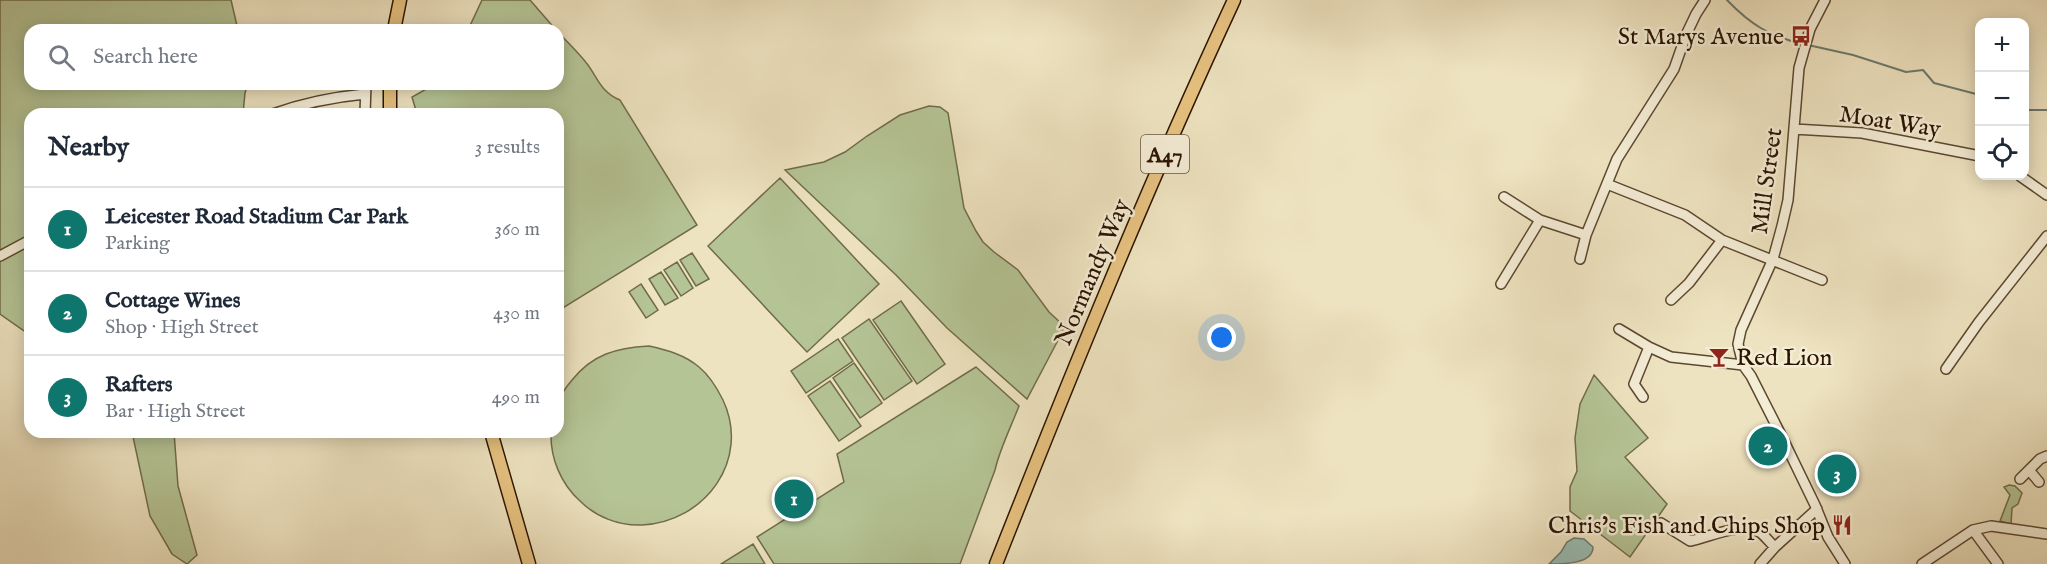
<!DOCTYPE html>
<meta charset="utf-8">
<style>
body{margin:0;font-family:"IM FELL English",serif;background:#f2f2f3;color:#1f2937}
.controls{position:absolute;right:18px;top:18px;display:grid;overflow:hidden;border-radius:12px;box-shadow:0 3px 15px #0003}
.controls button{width:54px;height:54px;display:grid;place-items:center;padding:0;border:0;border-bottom:2px solid #e0e1e3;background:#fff;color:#1f2937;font:30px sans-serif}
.you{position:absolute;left:1222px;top:338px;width:21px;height:21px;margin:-15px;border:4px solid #fff;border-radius:50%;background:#1a73e8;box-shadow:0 0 0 9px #1a73e833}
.badge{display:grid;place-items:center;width:39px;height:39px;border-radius:50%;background:#0f766e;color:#fff;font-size:20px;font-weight:700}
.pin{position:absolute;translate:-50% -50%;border:3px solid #fff;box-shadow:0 2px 6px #0006}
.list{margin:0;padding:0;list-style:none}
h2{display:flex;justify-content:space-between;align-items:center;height:78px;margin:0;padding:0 24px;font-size:26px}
h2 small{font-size:20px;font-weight:400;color:#747a83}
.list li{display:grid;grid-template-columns:39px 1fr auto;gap:18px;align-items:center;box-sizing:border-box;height:84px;padding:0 24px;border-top:2px solid #e0e1e3}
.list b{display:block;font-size:22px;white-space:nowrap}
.list p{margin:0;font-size:20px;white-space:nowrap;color:#747a83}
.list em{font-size:20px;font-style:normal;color:#747a83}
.icon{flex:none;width:33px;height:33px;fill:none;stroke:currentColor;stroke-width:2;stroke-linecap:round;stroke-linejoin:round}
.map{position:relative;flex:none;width:2047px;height:564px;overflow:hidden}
.search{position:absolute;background:#fff;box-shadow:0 3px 15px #0003;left:24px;top:24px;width:540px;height:66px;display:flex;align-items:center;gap:15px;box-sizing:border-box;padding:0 21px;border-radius:18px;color:#747a83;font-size:22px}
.panel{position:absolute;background:#fff;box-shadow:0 3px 15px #0003;left:24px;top:108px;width:540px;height:330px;border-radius:18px}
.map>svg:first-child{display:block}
.green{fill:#b5c495;stroke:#706c4a;stroke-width:1.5}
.water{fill:#99beb5;stroke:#6d7a6d;stroke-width:1.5}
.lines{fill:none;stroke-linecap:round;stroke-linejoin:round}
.stream{stroke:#6d7a6d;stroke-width:2}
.minor-casing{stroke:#5c4830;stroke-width:12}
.major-casing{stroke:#2b1400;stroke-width:15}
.minor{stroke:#f4edd6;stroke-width:9}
.major{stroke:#e7c280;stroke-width:12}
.labels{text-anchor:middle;stroke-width:5;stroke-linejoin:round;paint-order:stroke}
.shield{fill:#f4edd6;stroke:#675540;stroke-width:1.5}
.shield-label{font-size:22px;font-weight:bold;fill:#2b1400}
.poi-label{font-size:24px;fill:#2b1400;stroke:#f4edd6;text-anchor:end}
.street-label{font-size:24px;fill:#2b1400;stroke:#f4edd6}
</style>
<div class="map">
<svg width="2047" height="564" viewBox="0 0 2047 564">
<rect width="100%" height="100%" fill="#eee3c0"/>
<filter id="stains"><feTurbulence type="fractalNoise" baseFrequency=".00333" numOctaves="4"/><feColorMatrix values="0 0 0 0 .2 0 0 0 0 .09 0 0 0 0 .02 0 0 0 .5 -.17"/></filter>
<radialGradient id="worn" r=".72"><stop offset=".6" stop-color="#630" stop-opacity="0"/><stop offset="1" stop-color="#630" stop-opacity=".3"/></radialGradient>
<path class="green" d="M0,0H231L238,30H30V84H248L245,93L243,114H30V335L0,314Z
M482,0H530L556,30H468Z
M558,32C568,43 579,53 588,65C598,79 602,93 620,100L697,225L558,311V114H417L412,97L435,84H558Z
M929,106L940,107L948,113L964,208L976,231L983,242L994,252L1018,270L1049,312L1065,327L1027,399L947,328L896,275L785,170L824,162L845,152L867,136L900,115Z
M780,178L879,284L807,352L708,246Z
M692,253L709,279L696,286L680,260Z
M677,262L693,288L681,296L664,270Z
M661,272L678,298L665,305L649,279Z
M641,284L658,310L646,318L629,292Z
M901,301L945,364L917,384L873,320Z
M869,319L912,381L884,400L842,338Z
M838,339L853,361L806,393L791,371Z
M649,346C667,350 685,355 699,367C710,376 717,388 723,400C751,460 705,522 642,525C619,526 596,517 580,501C561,484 550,458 551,432H558C558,423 556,413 558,404C560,395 566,387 572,380C593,354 616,348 649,346Z
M854,363L882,403L860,418L833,378Z
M976,367L1019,406C1011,427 1000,448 995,470L960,564H774L757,537L844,482L837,454Z
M1594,375L1648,438L1625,457L1667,504L1630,557L1570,511V487L1577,471L1575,438L1580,404Z
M830,381L861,426L839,441L808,396Z
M132,432H174L178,486L197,555L187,564L172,554L150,516Z
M2009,485L2015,486L2022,493L2018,504L2012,508L2011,524L2000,521L2010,495L2004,487Z
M753,544L765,564H721Z"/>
<path class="water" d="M1574,538L1584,539L1593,547C1593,564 1564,564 1549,564L1561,552L1567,542Z"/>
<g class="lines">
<path class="stream" d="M1727,0C1750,24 1769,36 1802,44
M1808,45L1853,55L1906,72L1923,70L1934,83L1980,95
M2024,110H2047"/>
<g class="minor-casing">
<path id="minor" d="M1825,0L1810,29L1799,68L1788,200L1782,226L1773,259L1741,330L1738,344L1743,365L1751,376L1781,435L1815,505L1828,537L1845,564
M273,114C303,103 333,97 365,94
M365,114L366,84
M1794,129L1862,133L1980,156
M2020,176L2047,195
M1607,184L1685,215L1722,240L1822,280
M1504,197L1540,220L1586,235
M0,256L30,240
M1580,259L1586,235L1617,159L1674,69L1686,35L1696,14L1705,0
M1501,284L1540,220
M1671,300L1689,283L1722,240
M1619,329L1649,347L1671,357L1743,365
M1946,369L1979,322L2047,236
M1643,397L1634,384L1649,347
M2029,470L2039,482
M2020,479L2040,459L2047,456
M1661,523L1690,541C1710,537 1742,521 1761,533C1766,537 1770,543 1775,547
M1973,530L1998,564
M1760,564L1775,547L1817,509
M1922,564L1973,530L1991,526L2047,534"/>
</g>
<g class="major-casing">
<path id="major" d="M394,30L400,0
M390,84V114
M491,432L529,564
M996,564C1071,374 1148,185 1234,0"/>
</g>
<use href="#minor" class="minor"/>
<use href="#major" class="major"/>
</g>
<defs>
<g id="bus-bare" transform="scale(1.62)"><path d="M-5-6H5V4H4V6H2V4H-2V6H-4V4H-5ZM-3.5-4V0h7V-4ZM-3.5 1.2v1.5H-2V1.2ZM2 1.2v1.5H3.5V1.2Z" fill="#8f2418" stroke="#f4edd6" stroke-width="2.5" paint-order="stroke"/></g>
<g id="bar-bare" transform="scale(1.62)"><path d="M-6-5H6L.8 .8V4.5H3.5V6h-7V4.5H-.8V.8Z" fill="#8f2418" stroke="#f4edd6" stroke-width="2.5" paint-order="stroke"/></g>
<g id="restaurant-bare" transform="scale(1.62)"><path d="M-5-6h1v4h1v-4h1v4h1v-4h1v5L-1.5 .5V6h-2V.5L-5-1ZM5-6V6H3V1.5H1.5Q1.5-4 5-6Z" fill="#8f2418" stroke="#f4edd6" stroke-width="2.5" paint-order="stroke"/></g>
</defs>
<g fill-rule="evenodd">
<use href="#bus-bare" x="1801" y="36"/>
<use href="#bar-bare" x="1719" y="357"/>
<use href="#restaurant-bare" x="1842" y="525"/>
</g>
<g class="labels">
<rect class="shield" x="1141" y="135" width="48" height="38" rx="4.5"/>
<g class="shield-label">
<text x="1165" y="162">A47</text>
</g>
<g class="poi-label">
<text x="1784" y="44">St Marys Avenue</text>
<text x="1736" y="365" text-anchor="start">Red Lion</text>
<text x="1825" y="533">Chris's Fish and Chips Shop</text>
</g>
<g class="street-label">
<text transform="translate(1890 121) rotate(9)" y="8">Moat Way</text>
<text transform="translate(1766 181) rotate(-82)" y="8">Mill Street</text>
<text transform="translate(1092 272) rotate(-67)" y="8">Normandy Way</text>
</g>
</g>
<rect width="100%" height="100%" filter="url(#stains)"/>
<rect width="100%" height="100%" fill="url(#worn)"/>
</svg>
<div class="controls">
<button>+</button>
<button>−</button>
<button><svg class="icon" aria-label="locate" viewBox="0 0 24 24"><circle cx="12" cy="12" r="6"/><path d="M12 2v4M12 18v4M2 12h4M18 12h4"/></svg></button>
</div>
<div class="you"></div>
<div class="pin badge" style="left:794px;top:499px">1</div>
<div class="pin badge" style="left:1768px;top:446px">2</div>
<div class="pin badge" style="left:1837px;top:474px">3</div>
<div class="search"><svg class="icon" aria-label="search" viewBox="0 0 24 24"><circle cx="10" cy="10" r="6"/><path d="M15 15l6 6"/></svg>Search here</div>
<section class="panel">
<h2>Nearby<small>3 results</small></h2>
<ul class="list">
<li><span class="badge">1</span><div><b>Leicester Road Stadium Car Park</b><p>Parking</p></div><em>360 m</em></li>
<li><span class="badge">2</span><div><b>Cottage Wines</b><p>Shop · High Street</p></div><em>430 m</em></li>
<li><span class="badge">3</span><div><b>Rafters</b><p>Bar · High Street</p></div><em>490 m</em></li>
</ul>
</section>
</div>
